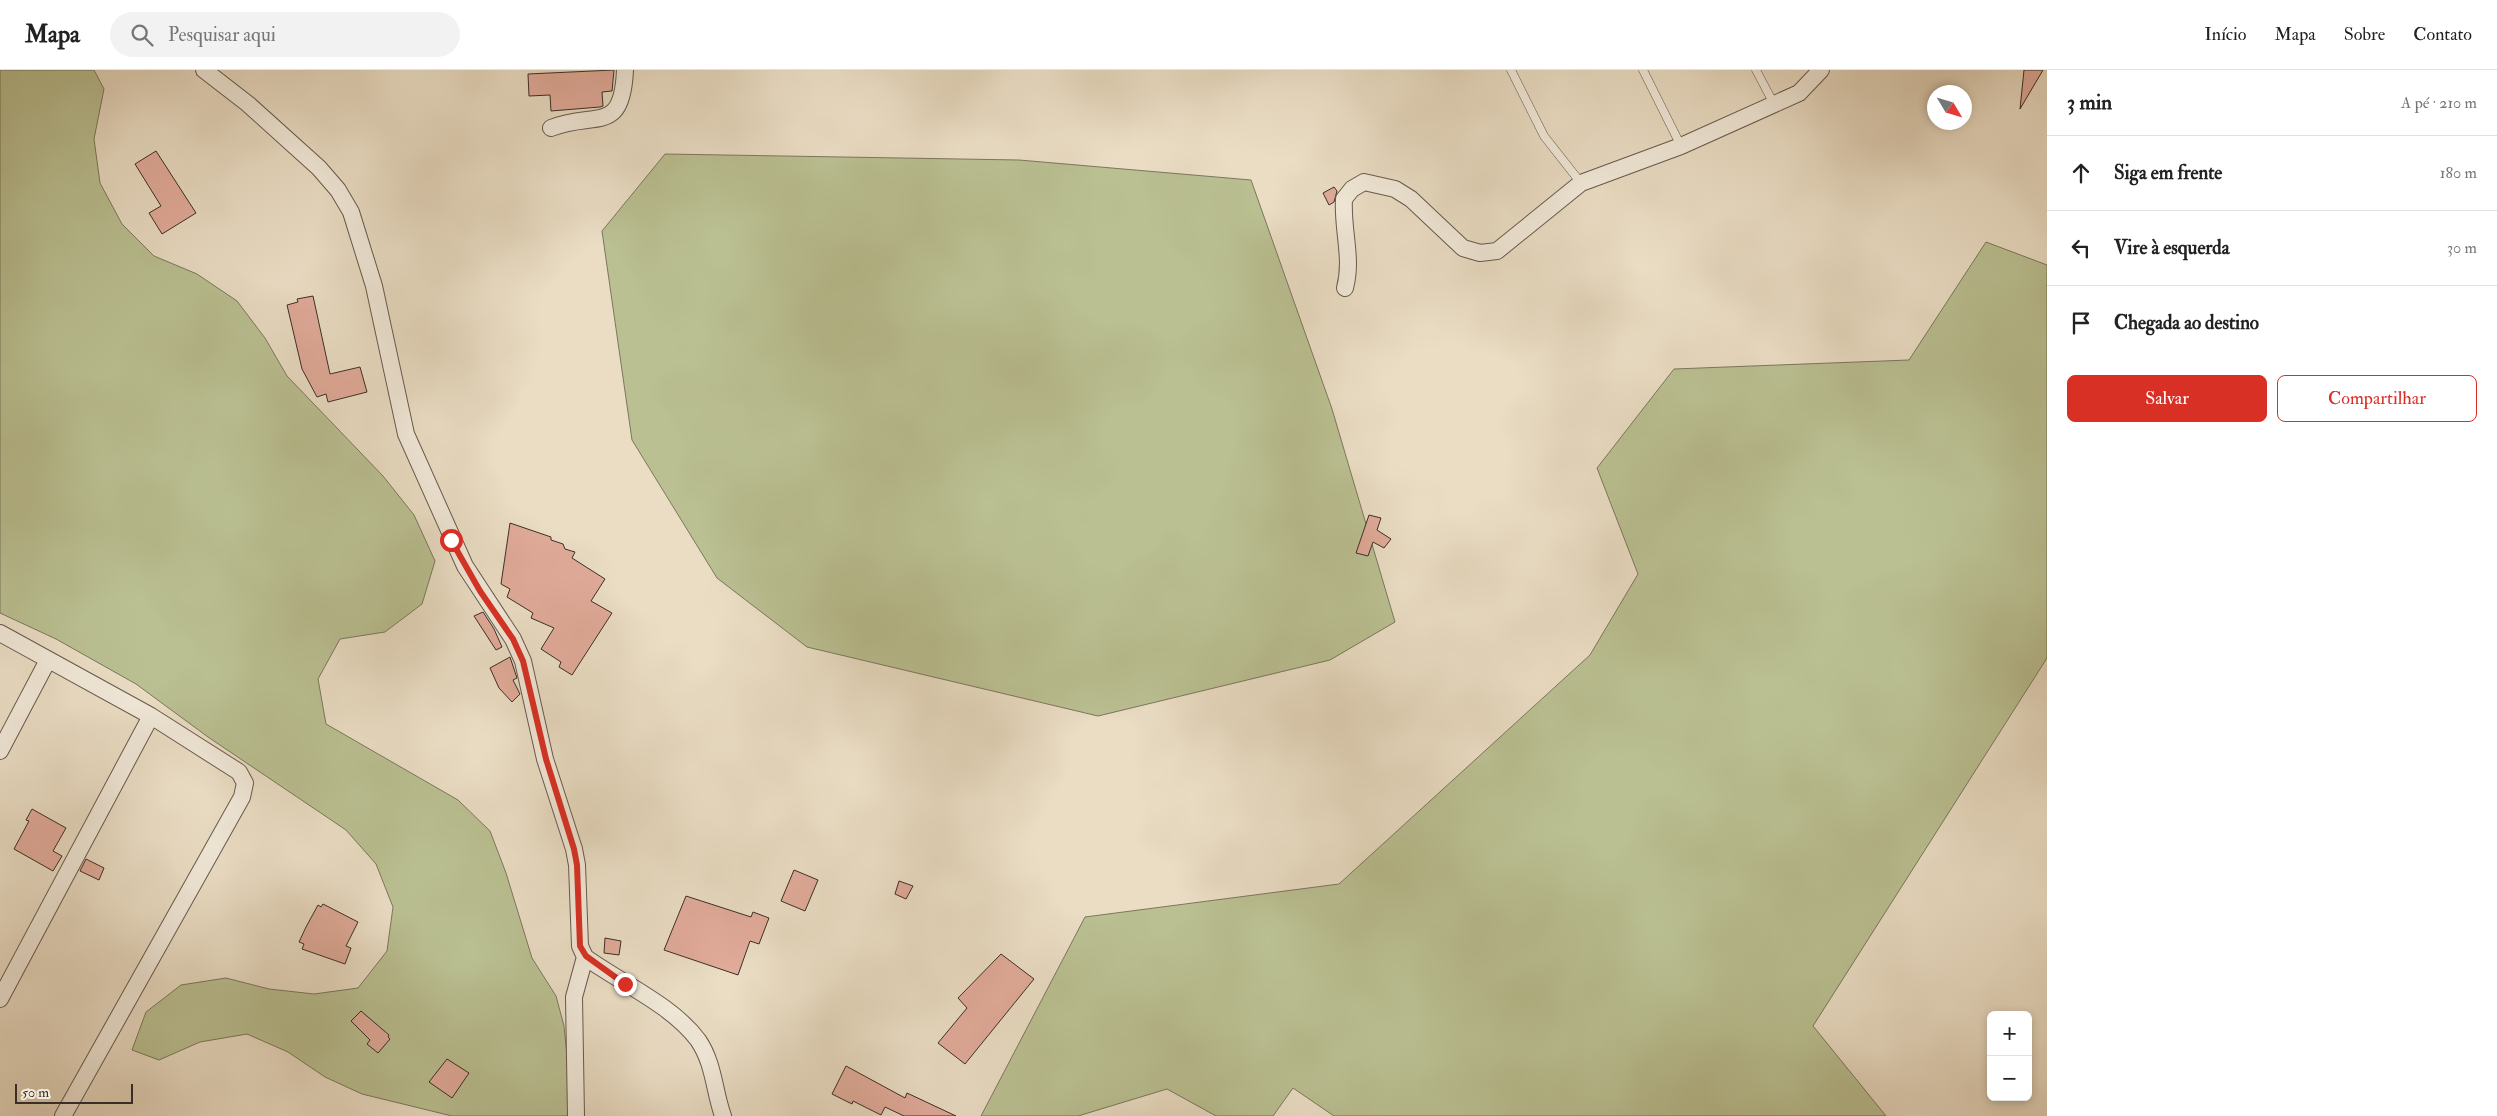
<!DOCTYPE html>
<html lang="pt">
<meta charset="utf-8">
<style>
body{margin:0;font-family:"IM FELL Double Pica",serif;background:#f2f2f2;color:#222}
.controls{position:absolute;right:15px;bottom:15px;display:grid;overflow:hidden;border-radius:8px;box-shadow:0 2px 8px #0003}
.controls button{width:45px;height:45px;display:grid;place-items:center;padding:0;border:0;border-bottom:1px solid #e0e0e0;background:#fff;color:#222;font:25px sans-serif}
.compass{position:absolute;left:1927px;top:15px;width:45px;height:45px;border-radius:50%;background:#fff;box-shadow:0 2px 8px #0003;rotate:128deg}
.scale{position:absolute;left:15px;bottom:12px;width:118px;box-sizing:border-box;padding-left:5px;border:2px solid #3c2e27;border-top:0;font-size:14px;line-height:18px;white-space:nowrap;color:#3c2e27;-webkit-text-stroke:4px #f1e9d9;paint-order:stroke}
.stop{position:absolute;width:15px;height:15px;margin:-11px;border:4px solid #d93025;border-radius:50%;background:#fff}
.stop.end{background:#d93025;border-color:#fff;box-shadow:0 1px 5px #0008}
.list{margin:0;padding:0;list-style:none}
h2{display:flex;justify-content:space-between;align-items:center;height:65px;margin:0;padding:0 20px;font-size:21px}
h2 small{font-size:16px;font-weight:400;color:#767676}
.list li{display:grid;grid-template-columns:32px 1fr auto;gap:15px;align-items:center;box-sizing:border-box;height:75px;padding:0 20px;border-top:1px solid #e0e0e0}
.list b{display:block;font-size:19px;white-space:nowrap}
.list em{font-size:16px;font-style:normal;color:#767676}
.actions{display:flex;gap:10px;padding:15px 20px}
.actions a{flex:1;padding:11px 0;border:1px solid #d93025;border-radius:8px;text-align:center;font-size:18px;color:#d93025}
.actions .main{background:#d93025;color:#fff}
.icon{flex:none;width:28px;height:28px;fill:none;stroke:currentColor;stroke-width:2;stroke-linecap:round;stroke-linejoin:round}
.map{position:relative;flex:none;width:2047px;height:1046px;overflow:hidden}
header{display:flex;align-items:center;gap:30px;box-sizing:border-box;height:70px;padding:0 25px;background:#fff;border-bottom:1px solid #e0e0e0}
header strong{font-size:24px}
nav{display:flex;gap:28px;margin-inline-start:auto;font-size:18px}
.search{width:350px;height:45px;background:#f2f2f2;display:flex;align-items:center;gap:12px;box-sizing:border-box;padding:0 18px;border-radius:28px;color:#767676;font-size:19px}
main{display:flex}
aside{flex:1;background:#fff}
.map>svg:first-child{display:block}
.green{fill:#bac092;stroke:#7b775c}
.building{fill:#e1ab9a;stroke:#3c2e27}
.lines{fill:none;stroke-linecap:round;stroke-linejoin:round}
.lane-casing{stroke:#685a4e;stroke-width:9}
.street-casing{stroke:#685a4e;stroke-width:18}
.lane{stroke:#f1e9d9;stroke-width:8}
.street{stroke:#f1e9d9;stroke-width:16}
.route{stroke:#d93025;stroke-width:6}
</style>
<header>
<strong>Mapa</strong>
<div class="search"><svg class="icon" aria-label="search" viewBox="0 0 24 24"><circle cx="10" cy="10" r="6"/><path d="M15 15l6 6"/></svg>Pesquisar aqui</div>
<nav><a>Início</a><a>Mapa</a><a>Sobre</a><a>Contato</a></nav>
</header>
<main>
<div class="map">
<svg width="2047" height="1046" viewBox="0 0 2047 1046">
<rect width="100%" height="100%" fill="#eaddc4"/>
<filter id="stains"><feTurbulence type="fractalNoise" baseFrequency=".004" numOctaves="4"/><feColorMatrix values="0 0 0 0 .2 0 0 0 0 .09 0 0 0 0 .02 0 0 0 .5 -.17"/></filter>
<radialGradient id="worn" r=".72"><stop offset=".6" stop-color="#630" stop-opacity="0"/><stop offset="1" stop-color="#630" stop-opacity=".3"/></radialGradient>
<path class="green" d="M0,0H94L104,19L94,69L100,113L122,154L154,186L197,204L237,231L265,268L287,306L383,406L414,445L435,491L422,534L385,562L340,569L318,609L326,654L458,730L490,761L506,803L532,888L556,926L564,956L573,1046H452L362,1024L325,1007L288,982L247,964L200,972L159,990L132,980L146,942L181,915L226,908L269,919L314,924L358,918L387,881L393,837L376,794L346,760L208,667L136,614L56,569L0,543Z
M665,84L1019,90L1251,110L1332,339L1395,552L1330,590L1098,646L807,577L717,508L632,370L602,161Z
M1986,172L2047,195V588L1813,956L1886,1046H1334L1293,1018L1273,1046H1216L1167,1019L1078,1046H981L1085,847L1339,814L1590,585L1638,504L1597,398L1674,299L1909,290Z"/>
<path class="building" d="M614,0L612,21L602,22L603,36L600,37L551,41L550,25L529,26L528,4Z
M2024,0H2043L2020,39Z
M156,81L196,143L162,164L149,143L161,136L135,94Z
M1334,117L1337,121L1334,132L1329,135L1323,123Z
M313,226L330,304L360,297L367,322L328,332L326,324L317,327L302,299L287,235L298,232L297,229Z
M1369,445L1381,448L1377,460L1391,469L1384,478L1373,472L1368,486L1356,483Z
M510,453L551,467V470L563,474L565,479L575,482L572,488L605,509L591,531L612,543L572,605L559,597L561,592L541,579L554,558L531,548L533,543L507,527L510,519L501,514Z
M483,542L494,559L502,577L496,580L474,546Z
M510,587L517,608L513,610L520,624L512,632L499,618L490,598Z
M32,739L66,758L53,781L62,786L53,801L14,779L29,751L26,750Z
M86,789L104,798L99,810L80,801Z
M794,800L818,810L805,841L781,831Z
M899,811L913,816L906,829L895,824Z
M686,826L751,847L753,842L769,848L759,874L750,871L738,905L664,880Z
M323,834L358,852L346,876L351,878L345,894L302,879L304,874L299,872L306,857L318,835L321,837Z
M605,868L621,871L619,885L604,883Z
M1001,884L1034,909L965,994L938,973L967,938L958,928Z
M361,941L389,965L388,967L390,969L378,983L367,974L370,970L351,951Z
M447,989L469,1003L452,1028L429,1012Z
M846,996L905,1028L907,1023L956,1046H904L885,1037L881,1045L853,1031L852,1034L832,1024Z"/>
<g class="lines">
<g class="lane-casing">
<path id="lane" d="M1511,0L1544,66L1581,113
M1643,0L1681,76
M1756,0L1774,34"/>
</g>
<g class="street-casing">
<path id="street" d="M204,0L248,34L319,98L338,120L351,142L374,216L406,364L465,496L513,569L523,591L545,689L574,779L577,795L580,876L585,887C621,913 672,935 698,970C714,993 714,1021 723,1046
M551,58C596,40 622,66 625,0
M1345,218C1353,188 1342,160 1344,129L1352,119L1364,112L1395,119L1411,129L1463,178L1480,183L1497,181L1581,113L1681,76L1799,23L1821,0
M0,563L151,646L239,702L245,713L242,727L63,1046
M0,681L48,590
M0,929L151,646
M576,1046L574,927L585,887"/>
</g>
<use href="#lane" class="lane"/>
<use href="#street" class="street"/>
</g>
<g class="lines">
<path class="route" d="M451,470L480,521L513,569L523,591L546,689L574,779L577,795L580,876L586,886L625,914"/>
</g>
<rect width="100%" height="100%" filter="url(#stains)"/>
<rect width="100%" height="100%" fill="url(#worn)"/>
</svg>
<div class="controls">
<button>+</button>
<button>−</button>
</div>
<svg class="compass" viewBox="-18 -18 36 36"><path d="M0-13l5 13h-10z" fill="#e53935"/><path d="M0 13l5-13h-10z" fill="#767676"/></svg>
<div class="scale">50 m</div>
<div class="stop" style="left:451px;top:470px"></div>
<div class="stop end" style="left:625px;top:914px"></div>
</div>
<aside>
<h2>3 min<small>A pé · 210 m</small></h2>
<ul class="list">
<li><svg class="icon" aria-label="ahead" viewBox="0 0 24 24"><path d="M12 20V5M6 11l6-6 6 6"/></svg><div><b>Siga em frente</b></div><em>180 m</em></li>
<li><svg class="icon" aria-label="left" viewBox="0 0 24 24"><path d="M17 20v-9H6M10 6l-5 5 5 5"/></svg><div><b>Vire à esquerda</b></div><em>30 m</em></li>
<li><svg class="icon" aria-label="arrive" viewBox="0 0 24 24"><path d="M6 21V4h12l-3 4 3 4H6"/></svg><div><b>Chegada ao destino</b></div></li>
</ul>
<div class="actions"><a class="main">Salvar</a><a>Compartilhar</a></div>
</aside>
</main>
